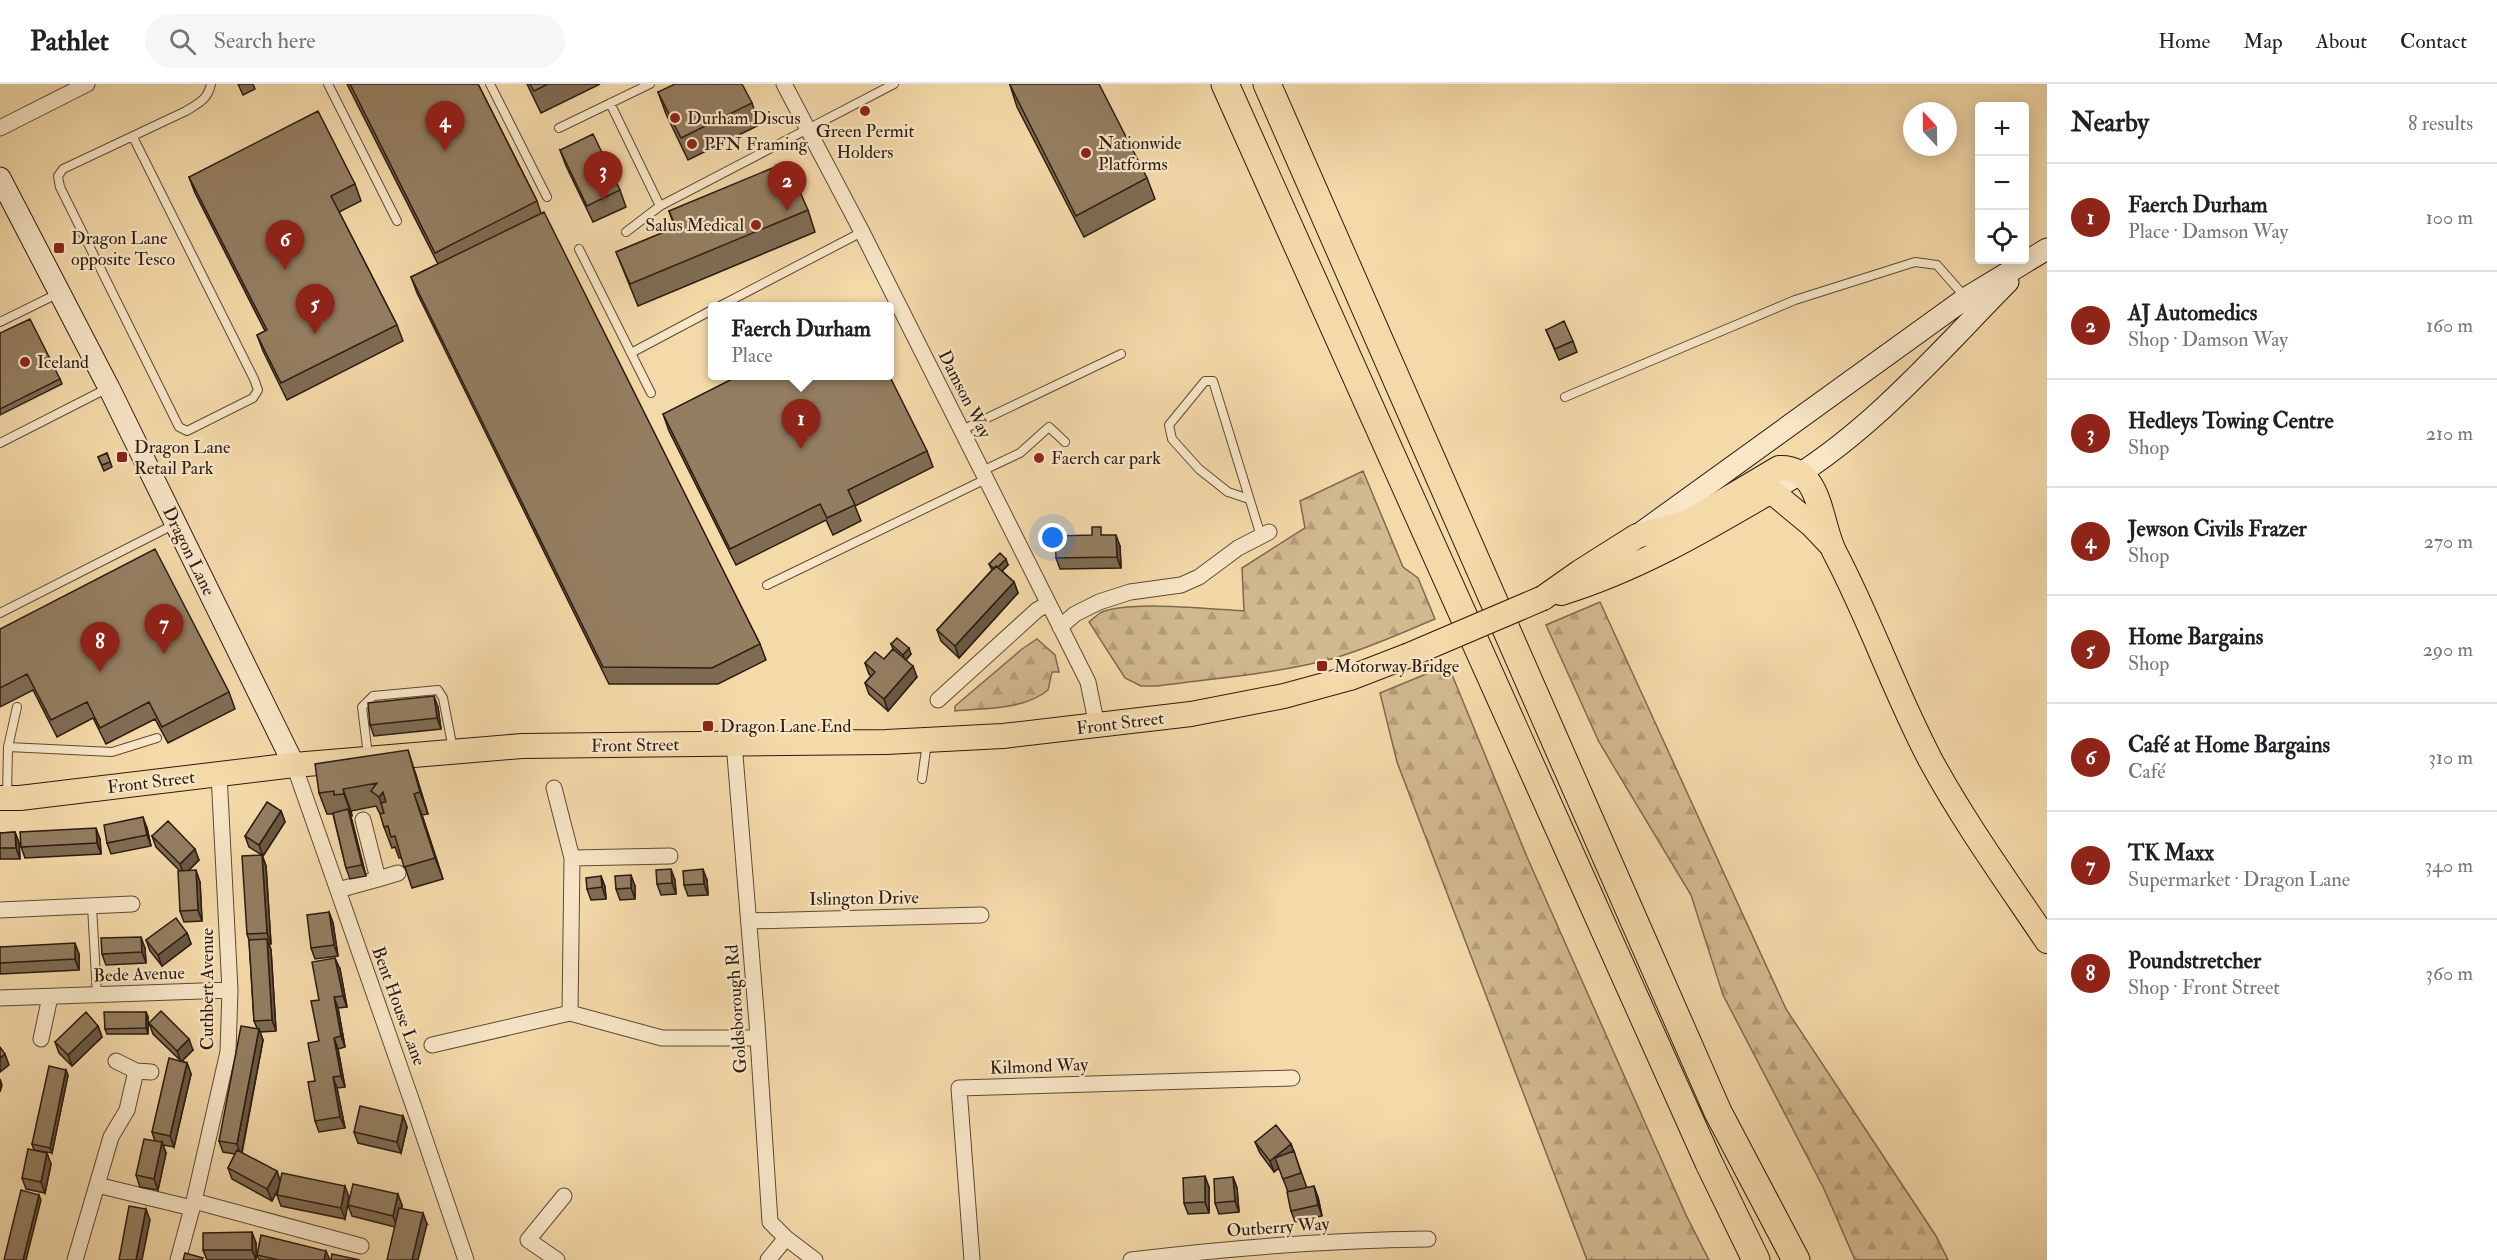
<!DOCTYPE html>
<meta charset="utf-8">
<style>
body{margin:0;font-family:"IM FELL Double Pica",serif;background:#f6f6f6;color:#202124}
.controls{position:absolute;right:18px;top:18px;display:grid;overflow:hidden;border-radius:6px;box-shadow:0 3px 15px #0003}
.controls button{width:54px;height:54px;display:grid;place-items:center;padding:0;border:0;border-bottom:2px solid #e0e0e0;background:#fff;color:#202124;font:30px sans-serif}
.compass{position:absolute;left:1903px;top:18px;width:54px;height:54px;border-radius:50%;background:#fff;box-shadow:0 3px 15px #0003;rotate:338deg}
.you{position:absolute;left:1053px;top:454px;width:21px;height:21px;margin:-15px;border:4px solid #fff;border-radius:50%;background:#1a73e8;box-shadow:0 0 0 9px #1a73e833}
.badge{display:grid;place-items:center;width:39px;height:39px;border-radius:50%;background:#8f2418;color:#fff;font-size:20px;font-weight:700}
.pin{position:absolute;translate:-50% -50px;filter:drop-shadow(0 2px 3px #0008)}
.pin::after{content:'';position:absolute;top:32px;width:21px;height:18px;background:inherit;clip-path:polygon(0 0,100% 0,50% 100%)}
.popup{position:absolute;left:708px;top:218px;width:186px;height:78px;box-sizing:border-box;display:grid;place-content:center;border-radius:6px;background:#fff;filter:drop-shadow(0 2px 4px #0005);font-size:20px;white-space:nowrap;color:#757577}
.popup b{font-size:22px;color:#202124}
.popup::after{content:'';position:absolute;left:50%;top:100%;margin-left:-12px;border:12px solid transparent;border-top-color:#fff}
.list{margin:0;padding:0;list-style:none}
h2{display:flex;justify-content:space-between;align-items:center;height:78px;margin:0;padding:0 24px;font-size:26px}
h2 small{font-size:20px;font-weight:400;color:#757577}
.list li{display:grid;grid-template-columns:39px 1fr auto;gap:18px;align-items:center;box-sizing:border-box;height:108px;padding:0 24px;border-top:2px solid #e0e0e0}
.list b{display:block;font-size:22px;white-space:nowrap}
.list p{margin:0;font-size:20px;white-space:nowrap;color:#757577}
.list em{font-size:20px;font-style:normal;color:#757577}
.icon{flex:none;width:33px;height:33px;fill:none;stroke:currentColor;stroke-width:2;stroke-linecap:round;stroke-linejoin:round}
.map{position:relative;flex:none;width:2047px;height:1176px;overflow:hidden}
header{display:flex;align-items:center;gap:36px;box-sizing:border-box;height:84px;padding:0 30px;background:#fff;border-bottom:2px solid #e0e0e0}
header strong{font-size:28px}
nav{display:flex;gap:33px;margin-inline-start:auto;font-size:21px}
.search{width:420px;height:54px;background:#f6f6f6;display:flex;align-items:center;gap:15px;box-sizing:border-box;padding:0 21px;border-radius:33px;color:#757577;font-size:22px}
main{display:flex}
aside{flex:1;background:#fff}
.map>svg:first-child{display:block}
.forest{fill:url(#forest-firs);stroke:#7e6a50;stroke-width:1.5}
.lines{fill:none;stroke-linecap:round;stroke-linejoin:round}
.lane-casing{stroke:#5d4a38;stroke-width:10}
.street-casing{stroke:#5d4a38;stroke-width:17}
.secondary-casing{stroke:#2b1b12;stroke-width:23}
.primary-casing{stroke:#2b1b12;stroke-width:26}
.highway-casing{stroke:#2b1b12;stroke-width:29}
.lane{stroke:#f8e6c7;stroke-width:8}
.street{stroke:#f8e6c7;stroke-width:15}
.secondary{stroke:#f8e6c7;stroke-width:21}
.primary{stroke:#f4d9a9;stroke-width:24}
.highway{stroke:#f4d9a9;stroke-width:27}
.primary-bridge-casing{stroke:#2b1b12;stroke-width:26;stroke-linecap:butt}
.primary-bridge{stroke:#f4d9a9;stroke-width:24}
.wall{fill:#7f6c53;stroke:#2b1b12;stroke-width:1.5}
.shaded-wall{fill:#685844;stroke:#2b1b12;stroke-width:1.5}
.building{fill:#947e61;stroke:#2b1b12;stroke-width:1.5}
.poi-dot{fill:#8f2418;stroke:#f8e6c7;stroke-width:2}
.labels{text-anchor:middle;stroke-width:4.5;stroke-linejoin:round;paint-order:stroke}
.poi-label{font-size:18px;fill:#2b1b12;stroke:#f8e6c7;text-anchor:start}
.street-label{font-size:18px;fill:#2b1b12;stroke:#f8e6c7}
</style>
<header>
<strong>Pathlet</strong>
<div class="search"><svg class="icon" aria-label="search" viewBox="0 0 24 24"><circle cx="10" cy="10" r="6"/><path d="M15 15l6 6"/></svg>Search here</div>
<nav><a>Home</a><a>Map</a><a>About</a><a>Contact</a></nav>
</header>
<main>
<div class="map">
<svg width="2047" height="1176" viewBox="0 0 2047 1176">
<defs>
<pattern id="forest-firs" width="22" height="20" patternUnits="userSpaceOnUse" patternTransform="scale(1.5)"><rect width="22" height="20" fill="#d2b98f"/><path d="M5 1l3.5 6h-7zM16 11l3.5 6h-7z" fill="#b49e7a"/></pattern>
</defs>
<rect width="100%" height="100%" fill="#f4d9a9"/>
<filter id="stains"><feTurbulence type="fractalNoise" baseFrequency=".00333" numOctaves="4"/><feColorMatrix values="0 0 0 0 .2 0 0 0 0 .09 0 0 0 0 .02 0 0 0 .5 -.17"/></filter>
<radialGradient id="worn" r=".72"><stop offset=".6" stop-color="#630" stop-opacity="0"/><stop offset="1" stop-color="#630" stop-opacity=".3"/></radialGradient>
<path class="forest" d="M1363,387L1403,483L1418,494L1435,535C1401,549 1367,565 1331,575C1275,590 1214,594 1157,602H1141L1125,594L1089,538C1093,535 1097,531 1100,529C1126,516 1213,525 1244,527L1242,484L1305,444L1300,417Z
M1600,518L1786,925L1936,1152L1948,1176H1855L1824,1105L1723,911L1691,811L1599,658L1546,541Z
M1037,555L1055,571L1059,588H1052L1048,606C1024,626 985,624 955,627V622L1022,565Z
M1448,581L1527,773L1686,1131L1709,1176H1587L1397,678L1380,609Z"/>
<g class="lines">
<g class="lane-casing">
<path id="lane" d="M328,0L397,137
M490,0L547,113
M610,19L660,122
M559,44L650,0
M133,53L254,295L258,306L253,314L187,347L179,343L60,103L58,92L63,85L186,27C199,19 208,15 211,0
M626,148L660,122L894,0
M579,165L651,309
M720,222L862,148
M0,238L59,209
M631,269L712,226
M1565,313L1795,216L1915,178L1937,181L1966,214
M962,346L1121,270
M0,359L108,304
M982,387L1020,369L1049,343L1065,358
M1249,415L1228,408L1199,385L1172,355L1169,341L1205,297H1213L1261,452
M767,501L986,395
M0,529L175,440
M8,663L112,668L157,654
M368,671L362,623L373,612L438,606L443,614L453,665
M922,695L927,658
M7,712L8,663L17,623
M92,822L97,911"/>
</g>
<g class="street-casing">
<path id="street" d="M784,0L862,148L1088,598L1097,642
M0,44L87,0
M1060,543L1075,530L1099,518L1130,508L1181,501L1199,493L1238,464L1269,448
M938,616L1037,526L1048,520
M734,659L757,939L770,1138L786,1154L768,1176
M294,681L417,1032L466,1176
M554,704L572,774
M378,795L398,789
M338,806L378,795L363,736
M0,826L132,820
M749,837L981,831
M0,914L230,906
M570,929L572,774L670,772
M41,955L50,913
M432,961L570,929L662,954H758
M116,977L136,987L151,988
M97,1101L192,1124
M194,1117L361,1162
M786,1154L815,1176
M75,1176L111,1053L127,1026L136,987
M178,1176L194,1117L228,968L230,906L219,690
M557,1176L528,1156L564,1112
M972,1176L959,1004L1292,994
M1131,1176C1229,1164 1329,1156 1428,1155"/>
</g>
<g class="secondary-casing">
<path id="secondary" d="M0,94L109,304L294,681
M1766,394L1771,407C1864,356 1934,273 2008,198
M1642,448L1966,214L2047,165"/>
</g>
<g class="primary-casing">
<path id="primary" d="M1561,509C1636,486 1703,447 1771,407L1812,441L1830,460
M1543,514L1580,488L1637,452L1690,437L1779,384C1821,382 1820,439 1834,467C1870,535 1895,609 1931,677C1964,738 2008,799 2047,857
M0,714H20L294,681L522,662L886,658L1003,652L1191,630L1284,612L1350,594L1407,572"/>
</g>
<g class="highway-casing">
<path id="highway" d="M1225,0L1709,1079L1756,1176
M1267,0L1718,1028L1796,1176"/>
</g>
<use href="#lane" class="lane"/>
<use href="#street" class="street"/>
<use href="#secondary" class="secondary"/>
<use href="#primary" class="primary"/>
<use href="#highway" class="highway"/>
<g class="primary-bridge-casing">
<path id="primary-bridge" d="M1407,572L1543,514"/>
</g>
<use href="#primary-bridge" class="primary-bridge"/>
</g>
<path class="wall" d="M238,0H253L255,5L243,11Z
M347,0H478L537,117L541,129L760,560L766,576L718,600H609L417,209L411,193L438,180Z
M527,0H600L541,29Z
M1010,1L1147,94L1155,115L1084,153L1017,23Z
M658,8L752,19L759,41L688,76L666,30Z
M560,66L620,106L626,123L593,138L566,82Z
M189,93L355,100L361,117L339,128L397,241L403,257L287,316L263,267L257,251L265,247L195,109Z
M808,126L815,148L638,222L616,168L675,144L669,127Z
M1546,246L1573,257L1577,268L1559,276Z
M0,249L60,295L62,300L0,331Z
M663,330L927,367L933,383L855,422L861,437L833,451L826,436L736,481L669,347Z
M107,369L112,383L104,387L98,373Z
M1104,451L1120,462L1121,484L1060,485L1056,474Z
M989,480L1008,481L1002,487L1014,498L1018,509L959,574L941,557L937,546L992,486Z
M0,545L229,608L235,625L168,659L155,635L106,660L93,634L57,653L33,606L0,623Z
M891,560L911,570L906,576L917,593L888,627L869,610L865,599L871,592L869,590L865,579L884,575L893,565Z
M438,623L441,645L374,652L370,641Z
M415,688L428,730L422,731L443,795L412,804L402,774H399L395,763L392,764L384,743L381,730L379,728L376,722L351,727L352,732H350L366,792L350,795L346,784L333,730H327L319,709Z
M281,727L285,738L263,772L262,771L266,782L271,860H269L271,866L276,947L260,948L263,956L242,1069L280,1096L349,1113L345,1135L281,1122L277,1111L279,1103L272,1117L232,1095L228,1084L235,1070L223,1068L219,1057L257,944L254,937L249,856L247,850L262,771L249,763L245,752Z
M147,744L151,762L111,770L107,759Z
M15,748L19,759L20,775H0V749Z
M152,752L199,776L188,787L200,798L202,837L184,838L180,827V787L156,763Z
M100,755L101,770L25,774L21,763Z
M601,792L605,803L606,815L591,816L587,805Z
M675,796L676,810L661,811L657,800Z
M707,796L708,811L688,812L684,801Z
M635,802V815L620,816L616,805Z
M329,828L333,839L338,872L315,875L311,864Z
M187,849L191,860L162,882L150,867L146,856Z
M0,863L79,870V886L0,890Z
M145,864L146,879L106,881L102,870Z
M340,885L347,923L338,924L345,963L338,965L345,1003L337,1004L345,1044L319,1048L315,1037V997L319,957V916Z
M146,928L148,933V950H107L105,945Z
M149,939L193,966L182,977L187,979L191,990L174,1063L163,1061L166,1069L158,1106L140,1103L136,1091L155,1057L152,1048L181,977L153,950Z
M98,942L102,953L72,982L59,969L55,958Z
M68,991L52,1069L34,1066L32,1060Z
M403,1032L407,1043L401,1069L358,1059L354,1048Z
M1255,1058L1291,1060L1307,1104L1318,1113L1322,1132L1295,1138L1291,1127L1288,1108L1279,1084L1274,1088L1260,1069Z
M51,1080L45,1109L26,1105L22,1094Z
M1233,1093L1237,1104L1239,1128L1219,1130L1215,1119Z
M1209,1103V1129L1188,1130L1184,1119Z
M348,1121H402V1125L427,1140L395,1143L352,1132Z
M256,1159V1176H207L203,1166Z
M257,1171L330,1176H259Z"/>
<path class="shaded-wall" d="M1116,451L1120,462L1121,484L1117,473Z
M1006,475L1008,481L997,492L995,486Z
M1014,498L1018,509L959,574L955,562Z
M909,564L911,570L905,577L903,571Z
M913,582L917,593L888,627L884,615Z
M434,612L438,623L441,645L437,634Z
M408,666L415,688L428,730L420,708Z
M343,705L351,727L352,732L344,710Z
M383,708L391,729L387,735L379,713Z
M414,710L422,731L443,795L435,774Z
M348,725L352,736L366,792L362,781Z
M281,727L285,738L263,772L259,761Z
M143,733L147,744L151,762L147,751Z
M96,744L100,755L101,770L97,759Z
M15,748L19,759L20,775L16,764Z
M195,765L199,776L184,791L180,780Z
M262,771L266,782L271,860L267,849Z
M671,785L675,796L676,810L672,799Z
M703,785L707,796L708,811L704,800Z
M196,786L200,798L202,837L198,826Z
M631,791L635,802V815L631,804Z
M601,792L605,803L606,815L602,803Z
M329,828L333,839L338,872L334,861Z
M187,849L191,860L162,882L158,871Z
M141,853L145,864L146,879L142,868Z
M267,855L271,866L276,947L272,936Z
M75,859L79,870V886L75,875Z
M335,874L340,885L347,923L343,912Z
M334,913L338,924L345,963L341,952Z
M146,928L148,933V950L146,944Z
M98,942L102,953L72,982L68,971Z
M259,945L263,956L241,1072L237,1060Z
M334,954L338,965L345,1003L341,992Z
M189,955L193,966L181,978L177,967Z
M5,970L9,981L0,988V974Z
M187,979L191,990L174,1063L170,1052Z
M66,986L68,991L52,1069L50,1064Z
M333,993L337,1004L345,1044L340,1033Z
M0,995L2,1001L0,1008Z
M403,1032L407,1043L401,1069L397,1058Z
M162,1058L166,1069L158,1106L154,1095Z
M1291,1060L1295,1071L1274,1088L1270,1077Z
M47,1069L51,1080L45,1109L41,1098Z
M277,1087L281,1099L272,1117L267,1105Z
M1205,1092L1209,1103V1129L1205,1118Z
M1233,1093L1237,1104L1239,1128L1235,1117Z
M345,1102L349,1113L345,1135L341,1124Z
M1314,1102L1318,1113L1322,1132L1318,1121Z
M398,1110L402,1121L397,1143L393,1132Z
M39,1111L41,1116L26,1176H23Z
M146,1125L150,1136L142,1176H136Z
M423,1129L427,1140L418,1176H412Z
M252,1148L256,1159V1176L252,1166Z
M326,1167L330,1176H324Z"/>
<path class="building" d="M350,0H478L537,117L435,169Z
M530,0H548L534,7Z
M675,0H742L752,19L681,54L658,8Z
M1011,0H1099L1147,94L1076,132L1010,1Z
M318,27L355,100L331,112L397,241L281,299L257,251L267,246L189,93Z
M593,50L620,106L587,122L560,66Z
M787,78L808,126L630,200L616,168L676,143L669,127Z
M544,128L760,560L712,584L603,583L411,193Z
M30,235L60,295L0,325V249Z
M1564,237L1573,257L1555,265L1546,246Z
M740,291H889L927,367L848,406L855,421L827,434L820,420L730,465L663,330Z
M107,369L110,378L102,381L98,373Z
M1092,443H1101V451H1116L1117,473L1056,474L1055,452L1092,451Z
M155,465L229,608L162,643L149,618L100,644L87,618L51,636L27,590L0,604V545Z
M1000,469L1006,475L998,483L996,482L994,485L989,480Z
M996,482L1014,498L955,562L937,546Z
M897,554L909,564L903,571L891,560Z
M893,565L913,582L884,615L865,599L875,588L865,579L875,568L884,575Z
M434,612L437,634L370,641L368,619Z
M408,666L420,708L414,710L435,774L404,783L395,752L391,753L388,742L384,743L380,730L384,729L381,719L386,718L383,708L379,713L371,707L377,699L343,705L344,710L334,711V707L319,709L315,680Z
M267,718L281,727L259,761L245,752Z
M348,725L362,781L346,784L333,729Z
M143,733L147,751L107,759L104,741Z
M168,737L195,765L180,780L152,752Z
M96,744L97,759L21,763L20,748Z
M15,748L16,764H0V749Z
M262,771L267,849L247,850L242,772Z
M671,785L672,799L657,800L656,786Z
M703,785L704,800L684,801L683,787Z
M196,786L198,826L180,827L178,787Z
M631,791V804L616,805L615,792Z
M601,792L602,803L587,805L586,794Z
M329,828L334,861L311,864L307,831Z
M176,834L187,849L158,871L146,856Z
M141,853L142,868L102,870L101,854Z
M267,855L272,936L254,937L249,856Z
M75,859V875L0,879V863Z
M335,874L343,912L334,913L341,952L334,954L341,992L333,993L340,1033L315,1037L308,998L315,997L308,959L319,957L311,917L319,916L312,878Z
M161,927L189,955L177,967L149,939Z
M86,928L98,942L68,971L55,958Z
M104,928H146V944L105,945Z
M241,942L259,945L237,1060L219,1057Z
M0,963L5,970L0,974Z
M169,974L187,979L170,1052L152,1048Z
M49,982L66,986L50,1064L32,1060Z
M360,1022L403,1032L397,1058L354,1048Z
M1276,1041L1291,1060L1270,1077L1255,1058Z
M144,1055L162,1058L154,1095L136,1091Z
M28,1065L47,1069L41,1098L22,1094Z
M237,1066L277,1087L267,1105L228,1084Z
M1294,1067L1301,1089L1283,1095L1275,1074Z
M282,1089L345,1102L341,1124L277,1111Z
M1205,1092V1118L1184,1119L1183,1094Z
M1233,1093L1235,1117L1215,1119L1214,1095Z
M353,1100L398,1110L393,1132L348,1121Z
M1314,1102L1318,1121L1291,1127L1287,1108Z
M21,1106L39,1111L23,1176H4Z
M129,1122L146,1125L136,1176H119Z
M399,1124L423,1129L412,1176H387Z
M252,1148V1166H203V1149Z
M261,1151L326,1167L324,1176H279L257,1171Z
M185,1169L203,1174L202,1176H183Z
M332,1170L360,1176H331Z"/>
<g class="poi-dot">
<circle cx="865" cy="27" r="6"/>
<circle cx="675" cy="34" r="6"/>
<circle cx="692" cy="60" r="6"/>
<circle cx="1086" cy="69" r="6"/>
<circle cx="756" cy="141" r="6"/>
<rect x="53" y="158" width="12" height="12" rx="3"/>
<circle cx="25" cy="278" r="6"/>
<rect x="116" y="367" width="12" height="12" rx="3"/>
<circle cx="1039" cy="374" r="6"/>
<rect x="1316" y="576" width="12" height="12" rx="3"/>
<rect x="702" y="636" width="12" height="12" rx="3"/>
</g>
<g class="labels">
<g class="poi-label">
<text x="687" y="40">Durham Discus</text>
<text x="865" y="53" text-anchor="middle">Green Permit<tspan x="865" dy="21">Holders</tspan></text>
<text x="1098" y="65">Nationwide<tspan x="1098" dy="21">Platforms</tspan></text>
<text x="704" y="66">PFN Framing</text>
<text x="744" y="147" text-anchor="end">Salus Medical</text>
<text x="71" y="160">Dragon Lane<tspan x="71" dy="21">opposite Tesco</tspan></text>
<text x="37" y="284">Iceland</text>
<text x="134" y="369">Dragon Lane<tspan x="134" dy="21">Retail Park</tspan></text>
<text x="1051" y="380">Faerch car park</text>
<text x="1334" y="588">Motorway Bridge</text>
<text x="720" y="648">Dragon Lane End</text>
</g>
<g class="street-label">
<text transform="translate(965 310) rotate(63)" y="6">Damson Way</text>
<text transform="translate(189 467) rotate(64)" y="6">Dragon Lane</text>
<text transform="translate(1120 639) rotate(-7)" y="6">Front Street</text>
<text transform="translate(635 661) rotate(-1)" y="6">Front Street</text>
<text transform="translate(151 698) rotate(-7)" y="6">Front Street</text>
<text transform="translate(864 814) rotate(-1)" y="6">Islington Drive</text>
<text transform="translate(139 890) rotate(-2)" y="6">Bede Avenue</text>
<text transform="translate(207 905) rotate(-90)" y="6">Cuthbert Avenue</text>
<text transform="translate(399 922) rotate(70)" y="6">Bent House Lane</text>
<text transform="translate(736 925) rotate(-94)" y="6">Goldsborough Rd</text>
<text transform="translate(1039 982) rotate(-2)" y="6">Kilmond Way</text>
<text transform="translate(1278 1143) rotate(-4)" y="6">Outberry Way</text>
</g>
</g>
<rect width="100%" height="100%" filter="url(#stains)"/>
<rect width="100%" height="100%" fill="url(#worn)"/>
</svg>
<div class="controls">
<button>+</button>
<button>−</button>
<button><svg class="icon" aria-label="locate" viewBox="0 0 24 24"><circle cx="12" cy="12" r="6"/><path d="M12 2v4M12 18v4M2 12h4M18 12h4"/></svg></button>
</div>
<svg class="compass" viewBox="-18 -18 36 36"><path d="M0-13l5 13h-10z" fill="#e53935"/><path d="M0 13l5-13h-10z" fill="#757577"/></svg>
<div class="you"></div>
<div class="pin badge" style="left:801px;top:365px">1</div>
<div class="popup"><b>Faerch Durham</b>Place</div>
<div class="pin badge" style="left:787px;top:127px">2</div>
<div class="pin badge" style="left:603px;top:117px">3</div>
<div class="pin badge" style="left:445px;top:67px">4</div>
<div class="pin badge" style="left:315px;top:250px">5</div>
<div class="pin badge" style="left:285px;top:186px">6</div>
<div class="pin badge" style="left:164px;top:570px">7</div>
<div class="pin badge" style="left:100px;top:588px">8</div>
</div>
<aside>
<h2>Nearby<small>8 results</small></h2>
<ul class="list">
<li><span class="badge">1</span><div><b>Faerch Durham</b><p>Place · Damson Way</p></div><em>100 m</em></li>
<li><span class="badge">2</span><div><b>AJ Automedics</b><p>Shop · Damson Way</p></div><em>160 m</em></li>
<li><span class="badge">3</span><div><b>Hedleys Towing Centre</b><p>Shop</p></div><em>210 m</em></li>
<li><span class="badge">4</span><div><b>Jewson Civils Frazer</b><p>Shop</p></div><em>270 m</em></li>
<li><span class="badge">5</span><div><b>Home Bargains</b><p>Shop</p></div><em>290 m</em></li>
<li><span class="badge">6</span><div><b>Café at Home Bargains</b><p>Café</p></div><em>310 m</em></li>
<li><span class="badge">7</span><div><b>TK Maxx</b><p>Supermarket · Dragon Lane</p></div><em>340 m</em></li>
<li><span class="badge">8</span><div><b>Poundstretcher</b><p>Shop · Front Street</p></div><em>360 m</em></li>
</ul>
</aside>
</main>
